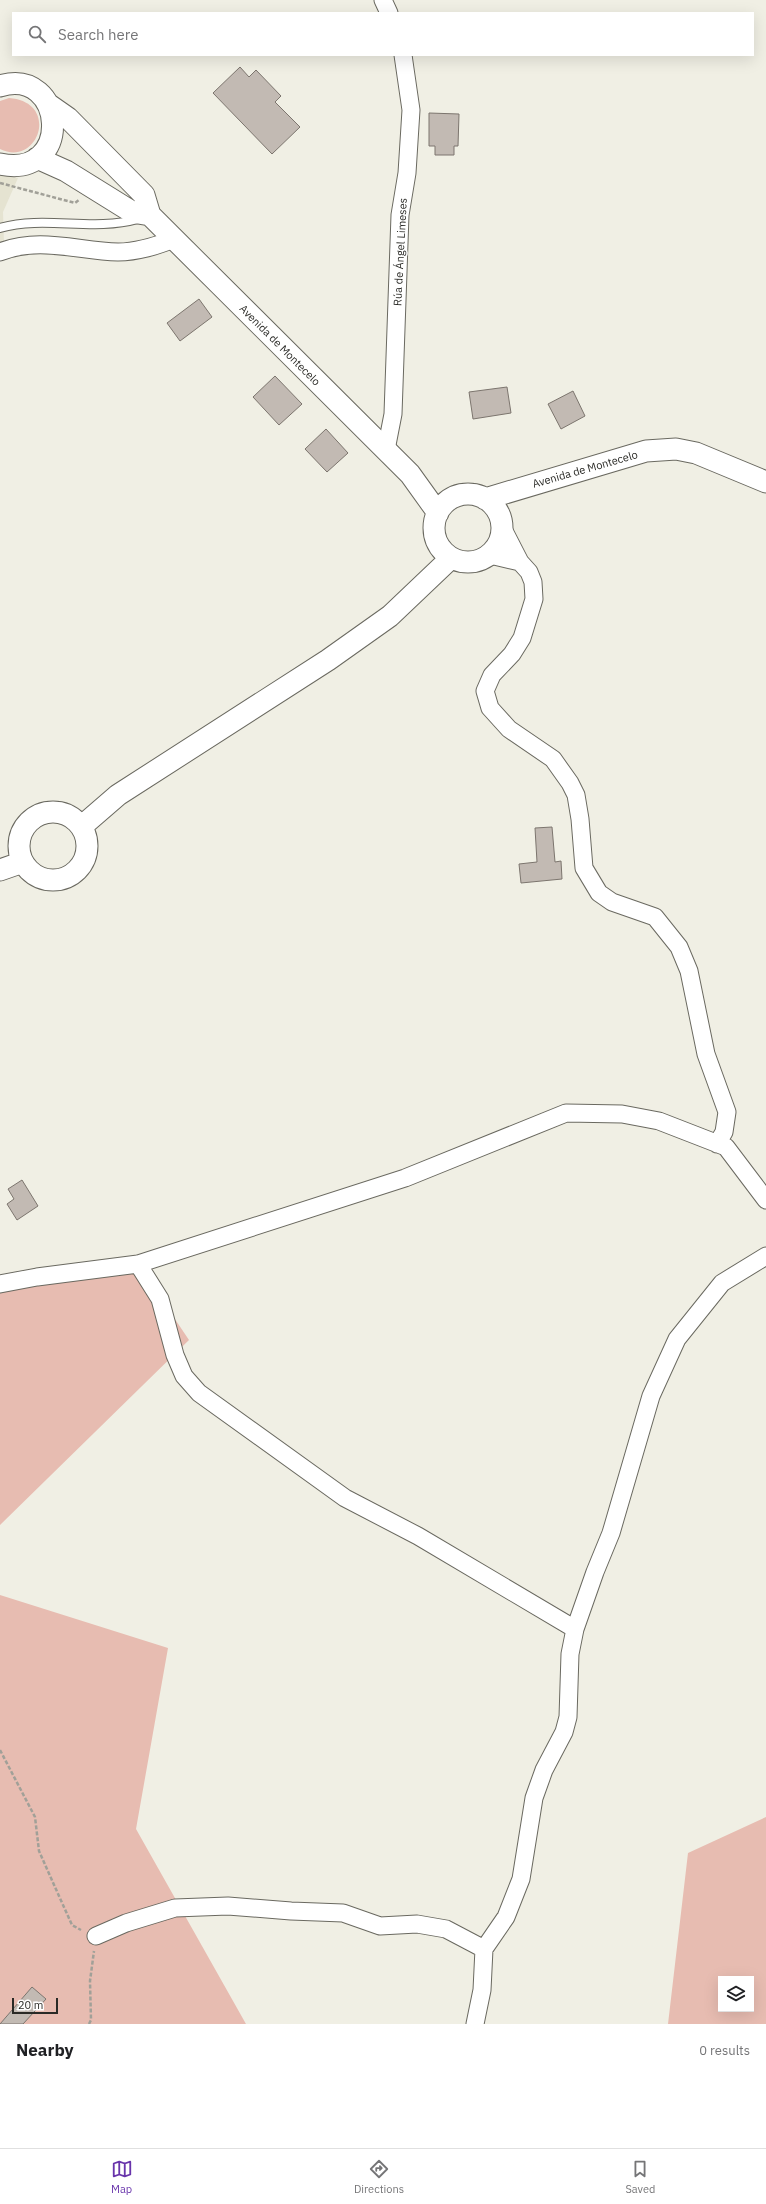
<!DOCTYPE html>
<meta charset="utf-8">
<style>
body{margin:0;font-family:"IBM Plex Sans",sans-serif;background:#f6f6f6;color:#202124}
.controls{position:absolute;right:12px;bottom:12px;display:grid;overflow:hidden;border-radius:0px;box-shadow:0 4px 16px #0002}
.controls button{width:36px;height:36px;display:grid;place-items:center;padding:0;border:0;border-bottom:1px solid #e0e0e0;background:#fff;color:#202124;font:20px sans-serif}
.scale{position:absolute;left:12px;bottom:10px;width:46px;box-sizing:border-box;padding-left:4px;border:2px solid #2a2a26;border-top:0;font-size:11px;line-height:14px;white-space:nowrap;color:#2a2a26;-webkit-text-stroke:3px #fff;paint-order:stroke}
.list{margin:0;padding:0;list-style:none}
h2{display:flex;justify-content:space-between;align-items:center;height:52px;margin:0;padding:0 16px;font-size:17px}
h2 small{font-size:13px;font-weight:400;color:#757577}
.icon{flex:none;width:22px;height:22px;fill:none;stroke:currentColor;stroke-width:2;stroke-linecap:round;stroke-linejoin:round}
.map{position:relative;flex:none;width:766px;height:2024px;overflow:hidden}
.search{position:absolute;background:#fff;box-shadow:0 4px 16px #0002;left:12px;right:12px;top:12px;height:44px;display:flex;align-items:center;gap:10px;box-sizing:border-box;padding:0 14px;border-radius:0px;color:#757577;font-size:15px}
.sheet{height:124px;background:#fff}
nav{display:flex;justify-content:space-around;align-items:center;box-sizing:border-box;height:56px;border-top:1px solid #e0e0e0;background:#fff;font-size:11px;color:#757577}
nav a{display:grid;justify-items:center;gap:2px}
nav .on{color:#6834ab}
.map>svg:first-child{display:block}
.built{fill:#e5e3d1}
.green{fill:#e7bcb1;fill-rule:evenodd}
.building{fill:#c2bab3;stroke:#7c756e}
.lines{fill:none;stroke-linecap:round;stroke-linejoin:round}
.service-casing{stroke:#6a6960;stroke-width:10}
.minor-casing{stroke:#6a6960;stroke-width:19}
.tertiary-casing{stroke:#6a6960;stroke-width:23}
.path{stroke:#a1a098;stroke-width:2.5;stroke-dasharray:4 2;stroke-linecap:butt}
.service{stroke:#fff;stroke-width:8}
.minor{stroke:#fff;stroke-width:17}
.tertiary{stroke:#fff;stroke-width:21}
.labels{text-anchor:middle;stroke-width:3;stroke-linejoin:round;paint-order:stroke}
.street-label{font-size:11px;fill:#2a2a26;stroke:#fff}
</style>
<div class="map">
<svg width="766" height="2024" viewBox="0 0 766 2024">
<rect width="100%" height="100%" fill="#f0efe4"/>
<path class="built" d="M0,173L18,178L3,212L4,243L0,245Z"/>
<path class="green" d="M9,98C61,102 38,168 0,149V101Z
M138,1264L189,1340L0,1525V1284Z
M0,1595L168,1648L136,1829L246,2024H0Z
M766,1817V2024H668L688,1853ZM721,1979H751V2009H721Z"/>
<path class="building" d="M240,67L249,77L256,70L281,96L275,102L300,127L272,154L213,93Z
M429,113L459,114L458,146H454V155H435V146H429Z
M199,299L212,317L180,341L167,323Z
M275,376L302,404L279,425L253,397Z
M507,387L511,413L473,419L469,392Z
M573,391L585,416L561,429L548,404Z
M326,429L348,453L327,472L305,449Z
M552,827L555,862L561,861L562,879L521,883L519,864L537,862L535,828Z
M22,1180L38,1206L17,1220L7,1204L14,1199L8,1189Z
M32,1987L46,1999L23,2024H0Z"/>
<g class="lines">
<g class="service-casing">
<path id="service" d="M0,228C45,215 92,232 138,219"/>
</g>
<g class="minor-casing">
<path id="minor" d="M383,0L389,13
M0,252C39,236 78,251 118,252C138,252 156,246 174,239
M386,450L393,414L400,215L407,173L411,110L403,55
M502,527L520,562L529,572L533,582L534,599L522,638L512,654L492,675L485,691L490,708L509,729L553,759L570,783L576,795L580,819L584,868L599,893L612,902L655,917L679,947L689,971L706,1054L727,1112L724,1132L717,1144
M490,555L520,562
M138,1264L160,1299L175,1355L184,1376L199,1393L345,1498L418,1536L575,1629
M0,1284L37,1277L138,1264L405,1178L566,1113L622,1114L659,1121L726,1147L766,1200
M96,1936L126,1923L175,1908L228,1906L291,1911L343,1913L380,1926L417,1924L446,1929L484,1949
M475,2024L482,1990L484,1949L506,1917L521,1879L534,1798L544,1770L564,1732L568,1717L570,1654L575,1629L595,1572L611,1533L651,1396L677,1339L722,1283L766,1256"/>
</g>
<g class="tertiary-casing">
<path id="tertiary" d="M0,86C66,66 74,180 0,164
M48,104L68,118L144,195L150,215L410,474L438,513
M37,158L66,171L132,212L150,215
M434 528a34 34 0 1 1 68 0a34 34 0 1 1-68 0Z
M485,499L646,451L676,449L696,453L766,482
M19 846a34 34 0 1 1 68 0a34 34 0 1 1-68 0Z
M81,827L118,795L328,660L390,616L451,558
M0,870L23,862"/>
</g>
<path class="path" d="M0,183L75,203L79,200
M0,1750L35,1817L39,1851L59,1896L72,1925L81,1930
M89,2024L91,2020L90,1981L94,1951"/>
<use href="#service" class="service"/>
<use href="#minor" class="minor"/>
<use href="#tertiary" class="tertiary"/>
</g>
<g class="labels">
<g class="street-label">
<text transform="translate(400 252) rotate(-87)" y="4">Rúa de Ángel Limeses</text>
<text transform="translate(280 345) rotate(45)" y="4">Avenida de Montecelo</text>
<text transform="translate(585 469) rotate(-16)" y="4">Avenida de Montecelo</text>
</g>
</g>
</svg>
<div class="controls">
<button><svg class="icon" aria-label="layers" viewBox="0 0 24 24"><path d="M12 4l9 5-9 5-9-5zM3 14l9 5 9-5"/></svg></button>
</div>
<div class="scale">20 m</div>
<div class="search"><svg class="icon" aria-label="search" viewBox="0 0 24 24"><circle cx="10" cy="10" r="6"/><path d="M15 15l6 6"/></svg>Search here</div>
</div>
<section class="sheet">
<h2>Nearby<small>0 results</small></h2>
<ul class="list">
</ul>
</section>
<nav>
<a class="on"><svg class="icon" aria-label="map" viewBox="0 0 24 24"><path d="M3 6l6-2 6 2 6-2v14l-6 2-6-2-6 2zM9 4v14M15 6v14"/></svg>Map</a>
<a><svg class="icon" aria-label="directions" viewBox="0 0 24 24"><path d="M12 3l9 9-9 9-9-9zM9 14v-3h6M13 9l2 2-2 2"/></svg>Directions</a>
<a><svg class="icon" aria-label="saved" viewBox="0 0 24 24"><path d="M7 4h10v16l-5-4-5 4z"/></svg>Saved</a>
</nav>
